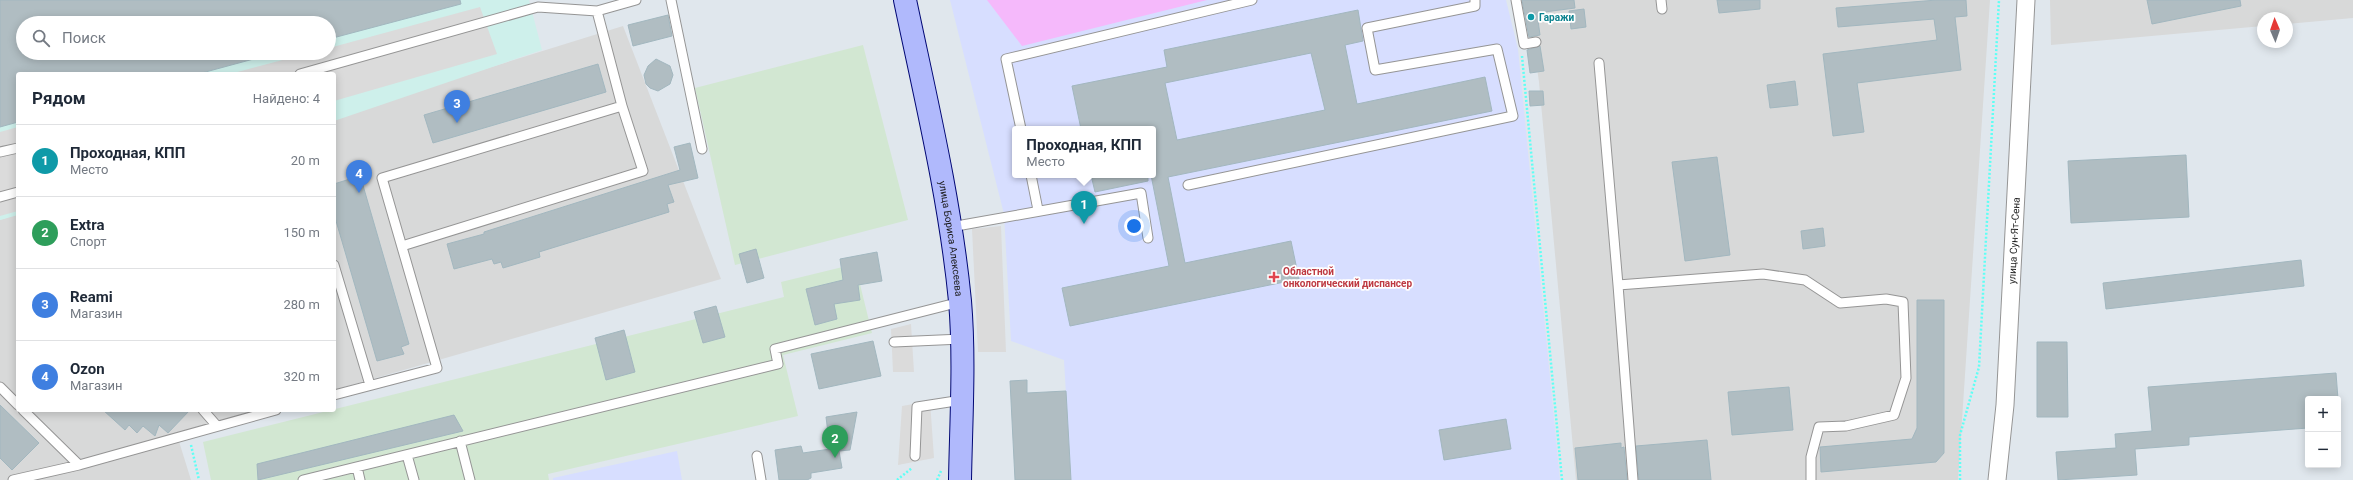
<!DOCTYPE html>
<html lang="ru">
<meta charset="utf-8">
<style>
body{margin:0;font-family:Roboto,sans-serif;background:#f2f2f3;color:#1f2937}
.controls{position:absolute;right:12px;bottom:12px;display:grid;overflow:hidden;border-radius:4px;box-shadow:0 2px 10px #0003}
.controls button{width:36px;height:36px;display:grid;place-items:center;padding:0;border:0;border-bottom:1px solid #e0e1e3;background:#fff;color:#1f2937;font:20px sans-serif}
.compass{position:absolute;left:2257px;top:12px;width:36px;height:36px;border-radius:50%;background:#fff;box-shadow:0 2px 10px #0003;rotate:358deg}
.you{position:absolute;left:1134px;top:226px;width:14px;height:14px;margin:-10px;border:3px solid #fff;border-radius:50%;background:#1a73e8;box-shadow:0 0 0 6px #1a73e833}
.badge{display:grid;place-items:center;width:26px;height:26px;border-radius:50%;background:#117068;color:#fff;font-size:13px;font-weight:700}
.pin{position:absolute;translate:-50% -33px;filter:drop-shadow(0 1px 2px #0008)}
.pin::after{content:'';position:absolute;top:21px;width:14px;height:12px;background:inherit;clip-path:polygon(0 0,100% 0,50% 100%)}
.popup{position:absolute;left:1012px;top:126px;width:144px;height:52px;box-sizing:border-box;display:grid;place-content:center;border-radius:4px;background:#fff;filter:drop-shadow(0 1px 3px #0005);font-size:13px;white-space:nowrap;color:#747a83}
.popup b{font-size:15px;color:#1f2937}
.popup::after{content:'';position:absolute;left:50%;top:100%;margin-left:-8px;border:8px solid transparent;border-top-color:#fff}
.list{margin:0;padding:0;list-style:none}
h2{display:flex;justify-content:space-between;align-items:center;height:52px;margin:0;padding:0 16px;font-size:17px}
h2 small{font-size:13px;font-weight:400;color:#747a83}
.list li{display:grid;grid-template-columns:26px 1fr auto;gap:12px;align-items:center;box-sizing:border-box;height:72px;padding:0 16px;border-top:1px solid #e0e1e3}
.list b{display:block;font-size:15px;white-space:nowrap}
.list p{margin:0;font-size:13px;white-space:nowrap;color:#747a83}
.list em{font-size:13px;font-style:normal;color:#747a83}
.icon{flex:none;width:22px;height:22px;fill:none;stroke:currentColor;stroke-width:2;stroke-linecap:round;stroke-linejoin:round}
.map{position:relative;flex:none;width:2353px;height:480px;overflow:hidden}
.search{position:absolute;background:#fff;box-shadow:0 2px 10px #0003;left:16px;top:16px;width:320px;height:44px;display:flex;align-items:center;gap:10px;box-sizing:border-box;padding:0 14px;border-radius:22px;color:#747a83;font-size:15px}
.panel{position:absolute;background:#fff;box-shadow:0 2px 10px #0003;left:16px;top:72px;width:320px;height:340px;border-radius:4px}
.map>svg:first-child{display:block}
.residential{fill:#d8d9d9}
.commercial{fill:#cef0eb;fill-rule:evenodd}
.industrial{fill:#d2e7d2}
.education{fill:#d7deff;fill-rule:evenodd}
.park{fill:#f5b9fb}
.parking{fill:#dbdbdb}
.building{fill:#b0bdc2;stroke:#a2b7bf;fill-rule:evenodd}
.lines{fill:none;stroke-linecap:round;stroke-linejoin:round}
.service-casing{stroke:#959595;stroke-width:11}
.minor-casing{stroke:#959595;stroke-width:19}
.secondary-casing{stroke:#000774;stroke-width:24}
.path{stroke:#5ffff5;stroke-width:2.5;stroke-dasharray:2 2;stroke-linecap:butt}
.service{stroke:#fff;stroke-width:9}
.minor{stroke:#fff;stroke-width:17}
.secondary{stroke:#b0b9fc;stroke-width:22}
.culture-dot{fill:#0f9aa8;stroke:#fff;stroke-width:1.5}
.health-dot{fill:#e0444e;stroke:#fff;stroke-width:1.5}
.labels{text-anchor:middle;stroke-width:3.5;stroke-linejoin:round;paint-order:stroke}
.culture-label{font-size:10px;font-weight:bold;fill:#0d838f;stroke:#fff;text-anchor:start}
.street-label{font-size:10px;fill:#1b1b1b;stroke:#fff}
.health-label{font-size:10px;font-weight:bold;fill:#be3a42;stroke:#fff;text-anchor:start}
</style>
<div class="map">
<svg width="2353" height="480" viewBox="0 0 2353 480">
<rect width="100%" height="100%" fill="#e0e7ed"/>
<path class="residential" d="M1527,0H1990L1958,480H1576L1539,82Z
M2050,0H2353V18L2287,24V18H2263V26L2051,45Z
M623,26L721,279L334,390V116Z
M18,214V410H263L177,435L191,480H0V220Z"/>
<path class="commercial" d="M0,0H529L542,50L334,121V74H18V215L0,220ZM23,23H329V53H23Z"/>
<path class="industrial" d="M863,45L908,220L735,265L695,88Z
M855,264L872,333L783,355L798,416L548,474L549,480H211L203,442L784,297L781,282Z"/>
<path class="education" d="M950,0H1506L1518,49L1560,480H1071L1064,360L1011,341L1004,214ZM1015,129H1153V175H1015Z
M677,451L682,480H553V478Z"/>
<path class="park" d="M987,0H1207L1022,46Z"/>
<path class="parking" d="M480,7L497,54L334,101V74H230L309,53H329V48Z
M18,127V211L0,216V132Z
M1001,226L1006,352H978L972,229Z
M911,324L914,372H893L891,329Z
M930,401L934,458L898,465L902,406Z"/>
<path class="building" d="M0,0H460L461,4L329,39V23H23V53H260L261,57L198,74H18V122L0,127Z
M1522,0H1574L1575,8L1537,13L1540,35L1529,37Z
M1717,0H1760V9L1719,13Z
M1937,0H1966L1967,16L1955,17L1961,70L1857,83L1864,132L1833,136L1823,54L1937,40L1934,19L1838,27L1836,8Z
M2147,0H2240L2241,6L2152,24Z
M1584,9L1586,27L1571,29L1569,11Z
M1358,10L1363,41L1345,45L1357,104L1485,77L1492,111L1168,177L1185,263L1291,241L1299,279L1070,326L1062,288L1169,266L1151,175H1153V129H1081L1072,86L1167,67L1164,50ZM1311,53L1325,110L1177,140L1165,83Z
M668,15L672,36L633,46L628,25Z
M1540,46L1544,71L1530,73L1527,50Z
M656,59L670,66L673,75L670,84L658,91L650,88L646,84L644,75L648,66Z
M598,64L606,92L433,143L424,115Z
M1795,81L1798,105L1770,108L1767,85Z
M1529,91H1543L1544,105L1530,106Z
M690,143L698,178L668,185L674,202L667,204L669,212L539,252L540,257L503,268L501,262L494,264L492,259L454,269L447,244L484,234V232L680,170L674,147Z
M2186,155L2189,217L2071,223L2068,161Z
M1717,157L1730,255L1685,261L1672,162Z
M1091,175H1148V181L1095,192Z
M350,179L354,185L362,182L409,344L401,347L404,354L377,361L334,214V184Z
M1823,228L1825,246L1803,249L1801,231Z
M756,249L764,278L747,283L739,254Z
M877,252L882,281L858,285L860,300L834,304L837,319L815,325L806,289L843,280L840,259Z
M2301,260L2304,286L2106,309L2103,283Z
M1917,300H1944V453L1936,462L1821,472L1820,447L1912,439L1917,428Z
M716,306L725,337L703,343L694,312Z
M624,330L635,372L606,380L595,338Z
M873,341L881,376L819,389L811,354Z
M2037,342H2067L2068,417H2037Z
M2336,373L2338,399H2308V428L2189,437V445L2135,449L2137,475L2058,480L2056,452L2116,448L2115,434L2152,431L2148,387Z
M1027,380V393L1066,391L1071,480H1015L1010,381Z
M1789,387L1793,430L1732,435L1728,392Z
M0,405L39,443L12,470L0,458Z
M103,410H190L168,433L159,425L155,436L143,426L137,433L129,425L125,430Z
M857,412L850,450L839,451L842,468L811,473V478L807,480H779L775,450L801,446L803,453L830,449L826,417Z
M454,415L463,431L258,480L257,464Z
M1506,419L1511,449L1444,460L1439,430Z
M1707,440L1711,480H1639L1636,446Z
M1621,443V448L1624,447L1627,480H1578L1575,448Z"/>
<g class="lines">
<g class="service-casing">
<path id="service" d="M671,0L702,149
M1516,0L1524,44L1536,42
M1661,0L1662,9
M1599,63L1618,285
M300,74L538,7L597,11
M1021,129L1006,59L1252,0
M0,152L18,148
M1031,175L1038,210
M1188,185L1513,116L1497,49L1375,70L1367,28L1475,6V0
M0,197L18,192
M951,227L1141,193L1148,238
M402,246L643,171L622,106
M334,265L370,385
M894,342L962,339
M0,387L18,405
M334,395L437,368L382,178L622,106L597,11L636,0
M23,410L79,465
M203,410L217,426
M460,441L470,480
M407,455L414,480
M757,456L761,480
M915,456L917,407L962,400
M357,467L360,480
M13,480L79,465L276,410
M303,480L778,364L775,349L960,302
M1633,480L1618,285L1763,274L1805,280L1840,303L1886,299L1903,302L1906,378L1894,415L1846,426L1819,427L1811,457V480"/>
</g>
<g class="minor-casing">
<g id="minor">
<path id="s1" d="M1997,480L2005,405L2026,0"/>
</g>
</g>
<g class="secondary-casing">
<g id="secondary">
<path id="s2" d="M905,0C926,100 950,199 960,301C965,360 961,421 960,480"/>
</g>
</g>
<path class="path" d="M1522,56L1562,480
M191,445L199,480
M897,480L912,468
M937,480L941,471
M1960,480V435L1979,367L1999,0"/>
<use href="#service" class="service"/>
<use href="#minor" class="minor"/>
<use href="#secondary" class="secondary"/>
</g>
<circle class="culture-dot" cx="1531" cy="17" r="4"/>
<path class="health-dot" d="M1272 271h4v4h4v4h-4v4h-4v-4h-4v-4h4z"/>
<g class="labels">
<g class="culture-label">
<text x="1539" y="21">Гаражи</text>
</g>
<g class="street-label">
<text dy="4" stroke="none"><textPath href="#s2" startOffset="243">улица Бориса Алексеева</textPath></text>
<text dy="4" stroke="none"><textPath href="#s1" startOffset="240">улица Сун-Ят-Сена</textPath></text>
</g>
<g class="health-label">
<text x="1283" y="275">Областной<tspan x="1283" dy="12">онкологический диспансер</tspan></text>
</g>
</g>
</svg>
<div class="controls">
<button>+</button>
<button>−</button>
</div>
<svg class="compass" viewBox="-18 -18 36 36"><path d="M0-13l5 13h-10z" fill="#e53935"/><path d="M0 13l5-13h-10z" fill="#747a83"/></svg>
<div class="you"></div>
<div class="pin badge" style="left:1084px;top:224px;background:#0f9aa8">1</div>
<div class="popup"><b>Проходная, КПП</b>Место</div>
<div class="pin badge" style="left:835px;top:458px;background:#2e9e5b">2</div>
<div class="pin badge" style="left:457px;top:123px;background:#3f7fe0">3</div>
<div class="pin badge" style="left:359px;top:193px;background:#3f7fe0">4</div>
<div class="search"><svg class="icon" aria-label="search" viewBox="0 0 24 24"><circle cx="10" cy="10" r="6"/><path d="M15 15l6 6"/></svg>Поиск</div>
<section class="panel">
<h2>Рядом<small>Найдено: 4</small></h2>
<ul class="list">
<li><span class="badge" style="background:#0f9aa8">1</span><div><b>Проходная, КПП</b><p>Место</p></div><em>20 m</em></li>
<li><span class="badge" style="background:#2e9e5b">2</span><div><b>Extra</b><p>Спорт</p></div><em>150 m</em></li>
<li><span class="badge" style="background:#3f7fe0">3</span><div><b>Reami</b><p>Магазин</p></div><em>280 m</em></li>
<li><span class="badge" style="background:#3f7fe0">4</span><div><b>Ozon</b><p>Магазин</p></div><em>320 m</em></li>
</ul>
</section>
</div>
